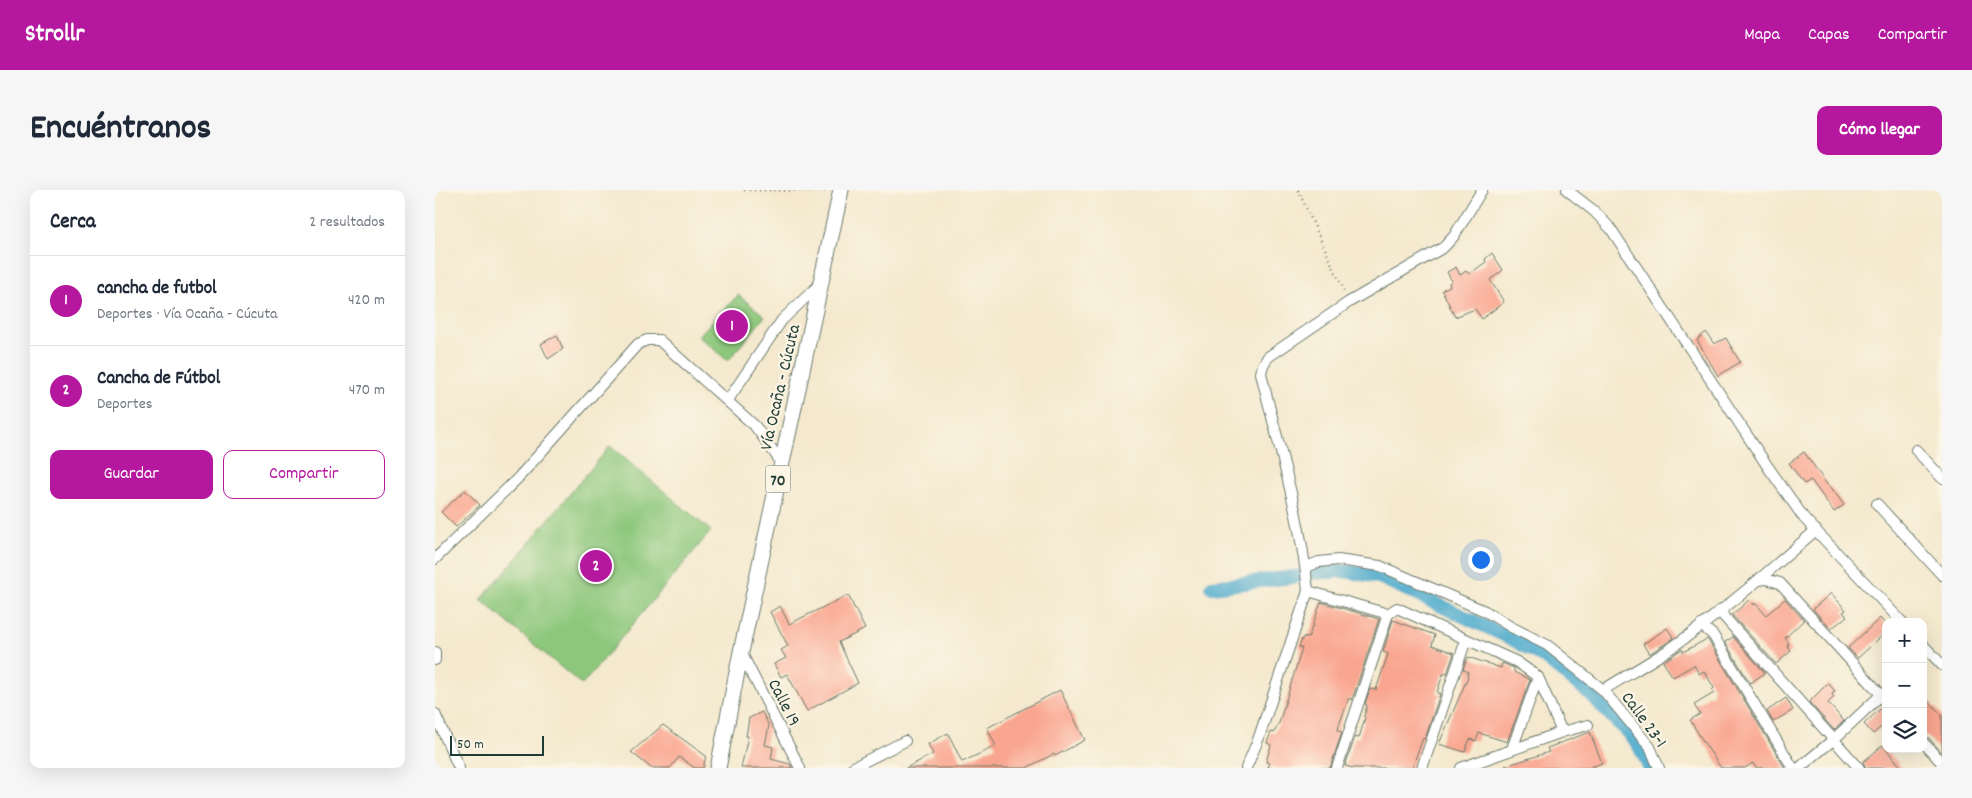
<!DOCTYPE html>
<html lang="es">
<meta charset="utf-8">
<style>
body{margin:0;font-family:Dekko,sans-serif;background:#f6f6f7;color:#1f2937}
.controls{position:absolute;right:15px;bottom:15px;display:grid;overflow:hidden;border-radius:10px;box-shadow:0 5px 20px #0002}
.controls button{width:45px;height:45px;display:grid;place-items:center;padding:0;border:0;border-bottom:1px solid #e0e1e3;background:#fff;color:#1f2937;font:25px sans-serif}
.scale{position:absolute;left:15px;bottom:12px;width:94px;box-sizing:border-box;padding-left:5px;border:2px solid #1f3d34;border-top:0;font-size:14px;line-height:18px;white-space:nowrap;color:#1f3d34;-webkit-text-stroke:4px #fcf5e5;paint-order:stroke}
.you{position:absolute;left:1045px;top:369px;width:18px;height:18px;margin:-12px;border:4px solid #fff;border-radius:50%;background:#1a73e8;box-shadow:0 0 0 8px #1a73e833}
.badge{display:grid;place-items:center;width:32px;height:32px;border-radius:50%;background:#b5179e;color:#fff;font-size:16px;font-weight:700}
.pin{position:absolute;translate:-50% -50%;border:2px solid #fff;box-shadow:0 1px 5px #0006}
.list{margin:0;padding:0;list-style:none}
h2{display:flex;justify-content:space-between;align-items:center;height:65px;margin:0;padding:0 20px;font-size:21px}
h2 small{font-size:16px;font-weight:400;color:#747a83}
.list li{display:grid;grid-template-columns:32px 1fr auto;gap:15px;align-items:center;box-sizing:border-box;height:90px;padding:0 20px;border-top:1px solid #e0e1e3}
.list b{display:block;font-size:19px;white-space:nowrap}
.list p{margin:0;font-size:16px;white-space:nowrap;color:#747a83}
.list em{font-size:16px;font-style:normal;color:#747a83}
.actions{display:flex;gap:10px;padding:15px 20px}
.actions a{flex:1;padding:11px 0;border:1px solid #b5179e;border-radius:10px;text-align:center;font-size:18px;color:#b5179e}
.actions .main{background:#b5179e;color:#fff}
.icon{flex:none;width:28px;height:28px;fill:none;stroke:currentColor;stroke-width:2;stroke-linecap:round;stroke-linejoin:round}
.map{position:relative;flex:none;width:1507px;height:578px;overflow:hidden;border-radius:10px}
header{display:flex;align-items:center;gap:30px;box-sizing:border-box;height:70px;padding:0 25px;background:#b5179e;color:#fff}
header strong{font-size:24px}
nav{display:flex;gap:28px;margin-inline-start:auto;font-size:18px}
.intro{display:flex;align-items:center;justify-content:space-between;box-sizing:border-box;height:120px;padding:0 30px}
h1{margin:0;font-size:35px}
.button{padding:12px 22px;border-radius:10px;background:#b5179e;color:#fff;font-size:18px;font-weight:700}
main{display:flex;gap:30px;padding:0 30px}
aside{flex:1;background:#fff;border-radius:10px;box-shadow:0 5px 20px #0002}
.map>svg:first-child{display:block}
.garden{fill:#8cc77b;stroke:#568258}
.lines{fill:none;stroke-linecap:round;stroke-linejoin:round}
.canal{stroke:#4eaacd;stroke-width:14}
.building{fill:#f9a690}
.street-casing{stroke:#6a796a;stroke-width:12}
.primary-casing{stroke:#6a796a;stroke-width:17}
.path{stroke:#6a796a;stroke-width:2.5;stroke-dasharray:1 4;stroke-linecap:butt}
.street{stroke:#fff;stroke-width:10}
.primary{stroke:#fff;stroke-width:15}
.labels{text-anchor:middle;stroke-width:4.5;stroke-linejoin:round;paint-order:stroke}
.shield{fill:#fcf5e5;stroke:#617469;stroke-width:1}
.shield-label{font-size:16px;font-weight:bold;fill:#1f3d34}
.street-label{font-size:18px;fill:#1f3d34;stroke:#fcf5e5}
</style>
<header>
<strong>Strollr</strong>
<nav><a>Mapa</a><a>Capas</a><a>Compartir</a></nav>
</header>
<div class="intro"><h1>Encuéntranos</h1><a class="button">Cómo llegar</a></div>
<main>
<aside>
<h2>Cerca<small>2 resultados</small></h2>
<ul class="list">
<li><span class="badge">1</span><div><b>cancha de futbol</b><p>Deportes · Vía Ocaña - Cúcuta</p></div><em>420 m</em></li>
<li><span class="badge">2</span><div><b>Cancha de Fútbol</b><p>Deportes</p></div><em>470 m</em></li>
</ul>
<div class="actions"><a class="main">Guardar</a><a>Compartir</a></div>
</aside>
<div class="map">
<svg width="1507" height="578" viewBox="0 0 1507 578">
<rect width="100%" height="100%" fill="#fcf5e5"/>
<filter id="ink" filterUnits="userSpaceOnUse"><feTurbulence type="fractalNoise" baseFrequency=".02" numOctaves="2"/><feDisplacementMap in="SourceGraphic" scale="10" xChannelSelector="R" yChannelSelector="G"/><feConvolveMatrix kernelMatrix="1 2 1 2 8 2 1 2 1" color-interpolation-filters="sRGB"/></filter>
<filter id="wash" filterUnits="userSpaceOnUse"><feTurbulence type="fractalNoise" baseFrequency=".0096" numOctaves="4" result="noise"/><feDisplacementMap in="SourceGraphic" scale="20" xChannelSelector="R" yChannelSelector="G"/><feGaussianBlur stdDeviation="1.12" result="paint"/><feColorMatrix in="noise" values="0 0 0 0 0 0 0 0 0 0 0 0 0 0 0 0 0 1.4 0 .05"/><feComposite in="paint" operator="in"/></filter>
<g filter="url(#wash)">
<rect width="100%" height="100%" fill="#f4e9ce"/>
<path class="garden" d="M303,105L330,126L293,171L263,146Z
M175,256L276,341L147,495L46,410Z"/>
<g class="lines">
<path class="canal" d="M876,383L910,381L944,387L1075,448L1110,468L1155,504L1192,542L1203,554L1215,578
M777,397L865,386"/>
</g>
<g id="blocks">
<path class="building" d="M1057,63L1068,80L1055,90L1069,112L1047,129L1040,119L1020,127L1007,100L1015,96L1014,93L1017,91L1012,82L1021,77L1025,85L1031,81L1034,84L1051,72L1050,69Z
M1271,142L1279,154L1291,148L1305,172L1283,186L1262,150Z
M122,145L128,159L113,169L106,154Z
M1369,262L1394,297L1395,296L1409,315L1399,322L1376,290L1369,294L1354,273Z
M30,300L45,315L21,337L6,322Z
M1396,403L1411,420L1408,422L1412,426L1396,439L1378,419Z
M413,405L430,439L404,452L423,493L372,521L352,484L346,487L339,474L351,468L346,460L353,456L335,422L345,416L354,434Z
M1350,409L1369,430L1350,448L1354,453L1352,456L1356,461L1341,474L1297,425L1314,410L1319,415L1320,413L1331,425Z
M886,412L944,429L917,510L914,508L904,535L903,541L907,542L895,578H833L834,573L831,572L836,555L832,553L836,542L839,543L844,533L867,458L864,457L868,447L873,448Z
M1445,428L1451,435V442L1423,468L1413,458Z
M958,430L1000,445L997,455L1019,463L1012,484H1008L1002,503L1005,504L990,549L988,548L977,578H918L910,576L920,547L924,548L930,528L929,527L932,515L930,514L935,499L941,500L953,464L948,462Z
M1232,438L1239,448L1214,464L1208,454Z
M1298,447L1330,483L1315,493L1290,452Z
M1272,449L1273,450L1350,578H1321L1318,573L1310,578H1286L1266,548L1255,530L1265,524L1259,515L1279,503L1277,500L1279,498L1269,481L1264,484L1259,475L1238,487L1228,472L1247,459L1248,462Z
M1033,467L1066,478L1067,473L1079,478V482L1095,490L1072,552L1044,543L1041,551L1035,549L1030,562L1004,554L1033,487L1032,486L1033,482L1028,479Z
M1393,493L1400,501L1397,504L1399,507L1393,513L1409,531L1399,540L1374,512Z
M625,500L650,550L620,566L619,564L591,578H471L498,564L493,554L513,543L527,572L561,556L552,538Z
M1488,505L1507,525V563L1493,547L1488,545Z
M1351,508L1358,520L1338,532L1332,521Z
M1448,516L1451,517V533L1438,544L1429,534Z
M327,522L334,536L330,555L338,557L336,569L355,574L357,578H306L313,546H311L314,528Z
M228,535L271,566L268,578H260L244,567L235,578H216L196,562Z
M1155,542L1167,573L1153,578H1071L1070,576L1114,562L1112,558Z
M1448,555L1451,559L1467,578H1431L1428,572Z"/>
</g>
</g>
<g filter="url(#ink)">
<use href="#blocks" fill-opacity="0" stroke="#6a796a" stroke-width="1"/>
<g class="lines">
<g class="street-casing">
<path id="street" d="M1132,0L1159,21L1176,39L1333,277L1369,328L1467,432
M293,210L347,130L385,94
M1481,260L1507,288
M1442,314L1507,385
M0,369L83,288L203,154L212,150H224L320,236L346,272
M871,377L884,372L903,370L945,376L1050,421L1076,437L1112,455L1168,500L1215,557L1224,578
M1324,390L1331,389L1345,393L1451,510
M873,401L953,424L962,418L1082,472L1103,487L1127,542
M1284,421L1424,578
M1266,435L1278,445L1358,578
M1488,455L1507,475
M0,462V470
M306,462L365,578
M1168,500C1192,485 1216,472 1239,456C1289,421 1335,380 1381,340
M0,524L24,578
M1488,552L1507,573
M1077,559L1103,487
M417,578L470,551
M811,578L823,550L873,401C866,327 843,255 826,183L828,175L833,167L914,112L1009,57L1019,46L1047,0
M902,578L953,424
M987,578L1031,450
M1026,578L1127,542L1153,535
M1364,578L1398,550L1446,505"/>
</g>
<g class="primary-casing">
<path id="primary" d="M283,578L306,462L406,0"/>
</g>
<path class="path" d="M309,0L391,1
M863,0L910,103"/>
<use href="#street" class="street"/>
<use href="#primary" class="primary"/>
</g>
</g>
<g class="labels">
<rect class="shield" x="330.5" y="275.5" width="25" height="27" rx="4"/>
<g class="shield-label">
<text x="343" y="295">70</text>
</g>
<g class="street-label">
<text transform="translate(344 197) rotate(-77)" y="6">Vía Ocaña - Cúcuta</text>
<text transform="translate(350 512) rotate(63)" y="6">Calle 19</text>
<text transform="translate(1210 529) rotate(54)" y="6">Calle 23-1</text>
</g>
</g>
</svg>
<div class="controls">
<button>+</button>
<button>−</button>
<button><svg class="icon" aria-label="layers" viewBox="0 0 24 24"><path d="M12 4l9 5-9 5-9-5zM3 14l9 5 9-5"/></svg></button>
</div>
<div class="scale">50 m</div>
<div class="you"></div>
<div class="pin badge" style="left:297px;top:136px">1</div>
<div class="pin badge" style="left:161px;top:376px">2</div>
</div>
</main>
